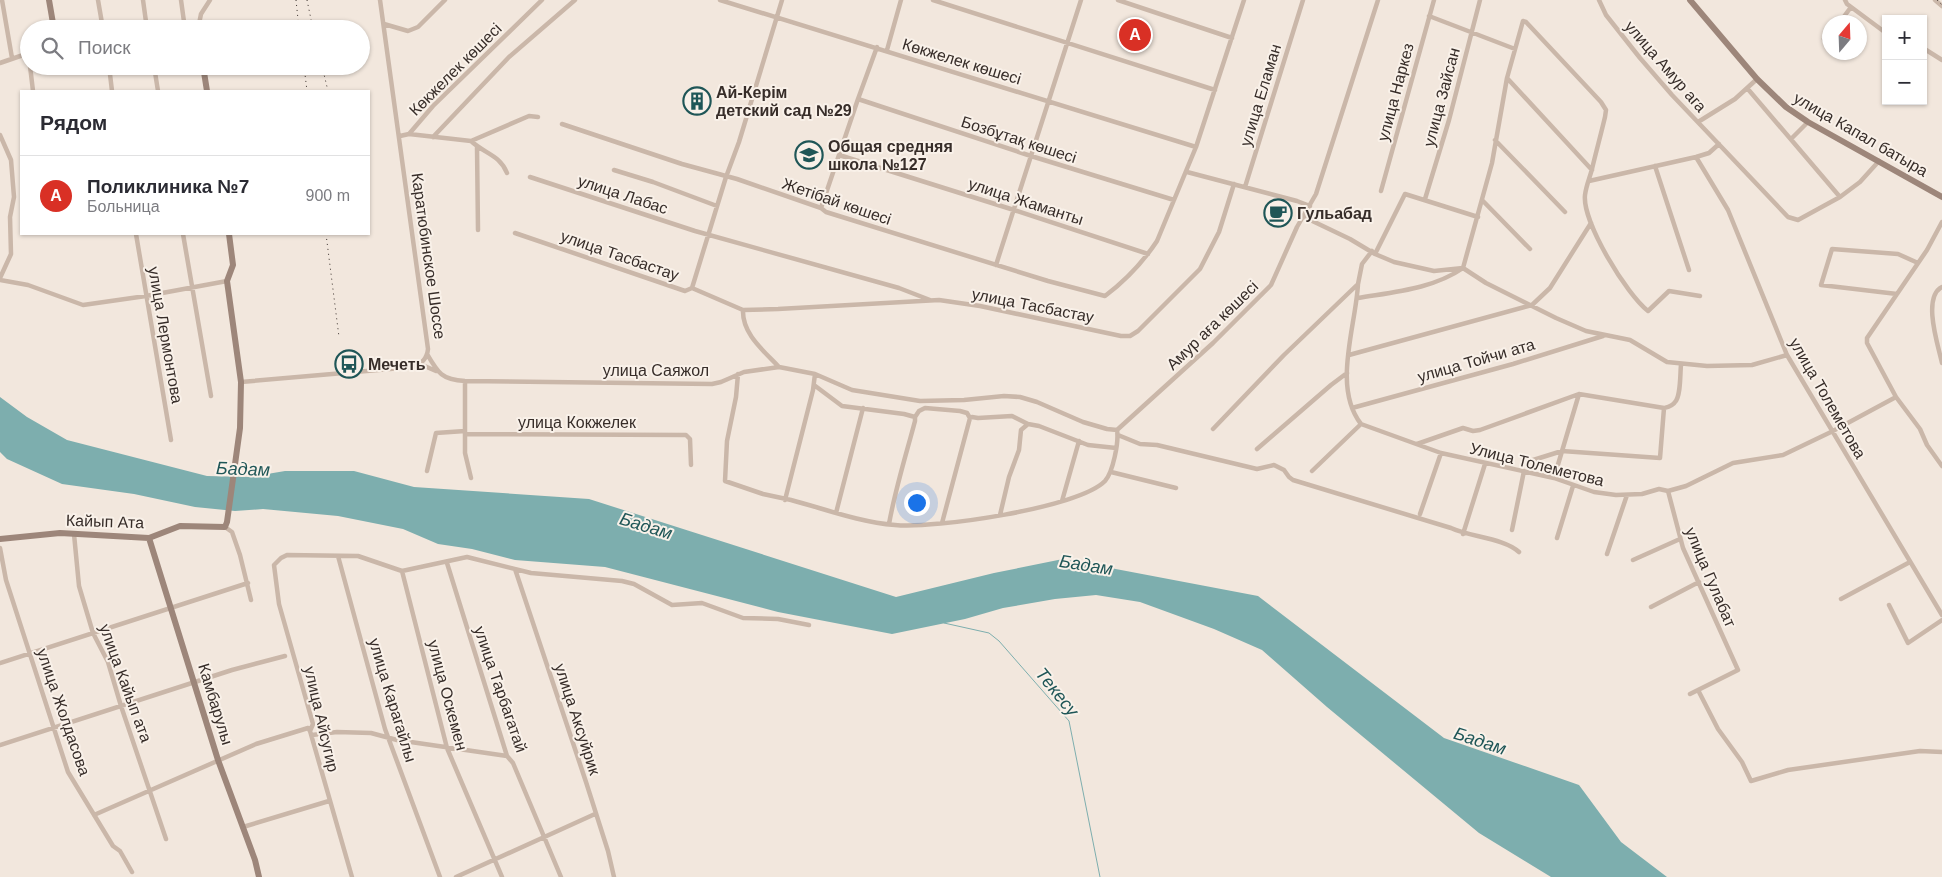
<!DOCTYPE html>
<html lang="ru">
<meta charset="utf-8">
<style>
body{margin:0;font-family:Helvetica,sans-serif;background:#f7f7f7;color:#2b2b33}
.controls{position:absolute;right:15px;top:15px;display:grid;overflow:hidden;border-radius:0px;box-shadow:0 1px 4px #0004}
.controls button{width:45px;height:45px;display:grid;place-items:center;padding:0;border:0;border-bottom:1px solid #e1e1e2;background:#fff;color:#2b2b33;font:25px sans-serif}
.compass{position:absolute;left:1822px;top:15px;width:45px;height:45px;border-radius:50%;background:#fff;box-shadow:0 1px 4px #0004;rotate:19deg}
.you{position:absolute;left:916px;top:502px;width:18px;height:18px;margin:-12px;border:4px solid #fff;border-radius:50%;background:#1a73e8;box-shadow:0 0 0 8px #1a73e833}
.badge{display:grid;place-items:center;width:32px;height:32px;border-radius:50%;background:#d93025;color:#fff;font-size:16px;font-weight:700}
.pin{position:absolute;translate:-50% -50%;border:2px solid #fff;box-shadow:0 1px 5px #0006}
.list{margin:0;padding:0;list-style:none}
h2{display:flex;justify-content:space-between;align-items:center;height:65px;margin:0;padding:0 20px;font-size:21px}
h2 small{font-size:16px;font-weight:400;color:#7c7c81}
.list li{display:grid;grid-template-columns:32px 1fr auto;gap:15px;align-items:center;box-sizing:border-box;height:80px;padding:0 20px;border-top:1px solid #e1e1e2}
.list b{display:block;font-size:19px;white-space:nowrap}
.list p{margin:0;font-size:16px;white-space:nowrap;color:#7c7c81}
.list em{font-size:16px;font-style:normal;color:#7c7c81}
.icon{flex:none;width:28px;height:28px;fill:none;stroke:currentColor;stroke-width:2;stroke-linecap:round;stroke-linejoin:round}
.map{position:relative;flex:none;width:1942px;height:877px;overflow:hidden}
.search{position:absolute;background:#fff;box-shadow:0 1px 4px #0004;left:20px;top:20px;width:350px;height:55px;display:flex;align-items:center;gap:12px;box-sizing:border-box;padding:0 18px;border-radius:28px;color:#7c7c81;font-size:19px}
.panel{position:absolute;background:#fff;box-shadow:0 1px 4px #0004;left:20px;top:90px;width:350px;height:145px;border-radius:0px}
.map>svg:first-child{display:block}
.water{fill:#7daeae}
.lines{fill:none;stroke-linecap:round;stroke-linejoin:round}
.stream{stroke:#7daeae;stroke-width:1}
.street{stroke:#cab7a9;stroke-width:4.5}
.secondary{stroke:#9d867a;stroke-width:6}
.rail{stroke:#372d29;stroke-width:1;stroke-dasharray:1 4;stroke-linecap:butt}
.labels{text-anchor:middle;stroke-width:4;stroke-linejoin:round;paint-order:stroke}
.street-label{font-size:16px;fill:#372d29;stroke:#f9f1e9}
.poi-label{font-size:16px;font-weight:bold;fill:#372d29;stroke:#f9f1e9;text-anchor:start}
.water-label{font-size:18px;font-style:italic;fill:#1f5657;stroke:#f9f1e9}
</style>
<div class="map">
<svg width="1942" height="877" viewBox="0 0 1942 877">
<rect width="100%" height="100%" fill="#f2e7dd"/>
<path class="water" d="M0,397L27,417L67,440L207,476L250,477L285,471H354L414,487L589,499L896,597L994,573L1063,559L1258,596L1444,738L1579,785L1621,842L1667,877H1551L1479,833L1327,707L1262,650L1214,629L1140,602L1096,595L1055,599L1003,608L965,619L892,634L778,612L605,567L515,560L472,549L438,544L403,529L338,516L263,509L235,511L195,507L134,494L62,484L7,459L0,452Z"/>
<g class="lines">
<path class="stream" d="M944,623L989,633L999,641L1069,721L1100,877"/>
<path class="street" d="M2,0L12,58
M98,0L103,29
M143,0L147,29
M181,0L185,29
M720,0L1196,147
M933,0L1215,90
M1118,0L1232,38
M1599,0L1606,15L1640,58L1672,95L1788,217L1798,220L1840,197
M1845,0L1847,4L1886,33
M1935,0L1942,6
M1429,16L1515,49
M1840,22L1851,7
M384,24L408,31L418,27L445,0
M198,29L201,14L210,0
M1824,39L1830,33
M1923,48L1942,60
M887,50L901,0
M0,63L29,53
M30,66L33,91
M109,66L112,91
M154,66L158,91
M1747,88L1840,197L1860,182L1879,161
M858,99L1031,156L1174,200
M1698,122L1735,99L1757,79
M562,124L682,164L737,179L821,208L826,212L1048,281L1105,296C1125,281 1143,262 1157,241L1196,147L1244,0
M409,134L433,106L542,0
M0,135L11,160L14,197L10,217L11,254L0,278
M400,136L409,134L471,141C485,154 500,155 507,173
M433,137L509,57L575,0
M1791,139L1808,122
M1495,140L1565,212
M471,141L529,116L538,117
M477,147L478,230
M839,155L1014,210L1148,254
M1696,157L1728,210L1787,355L1942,615
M1655,166L1689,270
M614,170L653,182L717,206
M1592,170L1507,78L1523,21L1526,22L1601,102L1606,110L1605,117C1601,134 1596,152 1592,169C1590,177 1586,186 1585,195C1582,222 1627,295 1648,311L1669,291L1700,296
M1187,172L1297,201L1310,206
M530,177L695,231L899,288L930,300
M1589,181L1696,157L1709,153L1719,144
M1245,187L1303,0
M1381,191L1434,0
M1425,199L1449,120L1480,0
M1483,201L1530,249
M821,208L858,99L877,47
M1304,217L1350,239L1375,254L1394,262L1434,271L1463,268L1486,283L1556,318L1586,331L1630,340L1667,362L1707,366L1752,365L1787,355
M1942,222L1927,250L1867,338V343L1896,397L1920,429L1927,445L1942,466
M515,233L685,291L692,288L743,310
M136,234L171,440
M183,234L211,396
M1375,254L1405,194L1478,217
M996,265L1081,0
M0,280L28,285L83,305L146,296L227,281
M1358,284C1356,326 1332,387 1361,424L1441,453L1554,478L1594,492L1616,495L1642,494L1659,489L1668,491L1686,486L1733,463L1783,455L1831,432L1896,397
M1942,287C1922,297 1938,345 1942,363
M692,288L726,177L739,142L782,0
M1897,294L1821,285L1832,249L1898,254L1918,263
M1358,298C1393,292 1433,289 1463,268L1492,163L1507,78
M427,354C438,373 442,380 465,381L712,384L721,382L744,372L779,367L815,374L852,390L920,401L964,400L1004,396L1020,397L1037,402L1083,422L1107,429L1117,430L1213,343L1271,285L1297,227L1316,194L1378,0
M1349,355L1532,305L1550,288L1591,223
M420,364L436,371
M779,367C764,351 742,334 743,310L778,309L939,300L980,306L1121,336H1130L1138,331L1200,269L1219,232L1234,184
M738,374L736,397L727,441L725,481L763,494L791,500C825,509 859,522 895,525C934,529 1079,508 1105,481C1113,472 1119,442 1117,430
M465,381V453L471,478
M241,382L413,367C422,363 427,359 428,349L380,0
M814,385L842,406L904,414L915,417V421C906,455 895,490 889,524
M1352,408L1513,364L1603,336
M915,417L919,411L925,408L960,411L967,413L970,418
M970,418L972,417L978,418L1012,416L1028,424
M1213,429L1284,355L1358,284L1362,264L1372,251
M466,434L686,435L690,439L691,465
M1118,435L1140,444L1157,445L1257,469L1274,465L1284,470L1289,477L1293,480L1451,528C1470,537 1504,538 1519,552
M1417,444L1463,428L1473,431L1480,430L1579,394L1664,408C1668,407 1673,406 1675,402C1681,396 1680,373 1681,365
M1257,449L1331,385L1347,373
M1530,461L1562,451L1660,458L1664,408
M427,471L436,433L465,431
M1312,471L1361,424
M1111,472L1176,488
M1554,478L1579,394
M1668,491L1683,548L1738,670L1690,694
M785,500L813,390L815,374
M1062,501L1079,441
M836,513L863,408
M1420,514L1441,453
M1000,515L1009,477L1019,450L1021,430L1028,424L1039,426L1088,445L1116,448
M942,523L970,418
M225,527L232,532L240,555L251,600
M1512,530L1524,471
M74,534L79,586L93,633L108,662L121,706L166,839
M1463,534L1485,464
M1557,538L1573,486
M0,548L6,580L68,772L113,846L120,851L132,872
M1607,554L1627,495
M338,556L385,729L440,877
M1633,560L1680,539
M447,563L507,756L513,763L561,877
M515,569L586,782L608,851L614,877
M402,571L447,748L502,877
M1841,599L1910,562
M1889,605L1908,643L1942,620
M1651,607L1699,582
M0,663L248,583
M1698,690L1718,729L1742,762L1751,781L1788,770L1920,751L1942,752
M312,735L337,732L371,733L397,740L507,756
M0,745L232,670L285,656
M94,815L256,744L308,728L310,731
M243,827L329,801
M352,877L310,731L313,724L279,604L274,565L281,558L287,555L358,556L402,571L467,557L531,573L622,581L634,584L672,605L702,603L743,618L778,619L809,625
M456,877L595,814"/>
<path class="secondary" d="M49,0L54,29
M1690,0L1757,79L1786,107L1808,122L1942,197
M203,66L207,91
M149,538L218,760L255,860L259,877
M0,539L60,533L149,538L180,526L225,527L227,522L240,428L241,382L227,281L233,265L229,234"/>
<path class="rail" d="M296,0L299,29
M307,0L313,29
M1937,0L1942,5
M304,66L307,91
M322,66L328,91
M326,234L339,337"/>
</g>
<defs>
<g id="building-ring" transform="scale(1.4375)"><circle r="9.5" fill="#f9f1e9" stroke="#1f5657" stroke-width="1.5"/><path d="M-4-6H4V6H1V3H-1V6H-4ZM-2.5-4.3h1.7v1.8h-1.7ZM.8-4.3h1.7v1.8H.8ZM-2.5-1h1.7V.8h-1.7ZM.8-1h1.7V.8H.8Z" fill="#1f5657"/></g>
<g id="school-ring" transform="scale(1.4375)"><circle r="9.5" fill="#f9f1e9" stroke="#1f5657" stroke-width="1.5"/><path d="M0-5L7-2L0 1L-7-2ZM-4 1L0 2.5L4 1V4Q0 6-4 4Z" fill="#1f5657"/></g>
<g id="cafe-ring" transform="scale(1.4375)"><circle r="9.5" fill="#f9f1e9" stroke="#1f5657" stroke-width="1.5"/><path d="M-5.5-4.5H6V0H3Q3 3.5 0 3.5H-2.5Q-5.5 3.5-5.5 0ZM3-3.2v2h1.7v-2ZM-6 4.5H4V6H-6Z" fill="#1f5657"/></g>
<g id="bus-ring" transform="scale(1.4375)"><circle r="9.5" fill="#f9f1e9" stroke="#1f5657" stroke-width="1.5"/><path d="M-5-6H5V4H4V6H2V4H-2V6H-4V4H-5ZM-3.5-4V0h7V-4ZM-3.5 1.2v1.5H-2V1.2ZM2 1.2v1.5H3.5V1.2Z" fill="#1f5657"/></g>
</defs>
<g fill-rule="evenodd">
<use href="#building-ring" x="697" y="101"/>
<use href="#school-ring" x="809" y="155"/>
<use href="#cafe-ring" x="1278" y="213"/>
<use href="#bus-ring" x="349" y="364"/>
</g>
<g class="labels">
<g class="street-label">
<text transform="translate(962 61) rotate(17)" y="6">Көкжелек көшесі</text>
<text transform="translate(1666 66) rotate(49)" y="6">улица Амур ага</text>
<text transform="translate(455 69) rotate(-45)" y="6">Көкжелек көшесі</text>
<text transform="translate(1395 92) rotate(-75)" y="6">улица Наркез</text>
<text transform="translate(1260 95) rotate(-73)" y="6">улица Еламан</text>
<text transform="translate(1441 97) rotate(-75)" y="6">улица Зайсан</text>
<text transform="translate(1861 134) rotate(30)" y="6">улица Капал батыра</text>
<text transform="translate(1019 139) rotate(18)" y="6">Бозбұтақ көшесі</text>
<text transform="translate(623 194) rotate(18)" y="6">улица Лабас</text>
<text transform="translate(837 201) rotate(19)" y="6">Жетібай көшесі</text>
<text transform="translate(1026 201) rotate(18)" y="6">улица Жаманты</text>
<text transform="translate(620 255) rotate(19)" y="6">улица Тасбастау</text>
<text transform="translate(429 256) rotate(82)" y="6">Каратюбинское Шоссе</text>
<text transform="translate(1033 305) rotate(11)" y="6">улица Тасбастау</text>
<text transform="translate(1212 325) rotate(-44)" y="6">Амур аға көшесі</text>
<text transform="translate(166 335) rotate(80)" y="6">улица Лермонтова</text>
<text transform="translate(1476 360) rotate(-16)" y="6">улица Тойчи ата</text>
<text x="656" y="376">улица Саяжол</text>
<text transform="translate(1828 398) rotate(60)" y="6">улица Толеметова</text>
<text x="577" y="428">улица Кокжелек</text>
<text transform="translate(1537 464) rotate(14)" y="6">Улица Толеметова</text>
<text transform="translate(105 521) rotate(2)" y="6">Кайып Ата</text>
<text transform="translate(1711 577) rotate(67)" y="6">улица Гулабат</text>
<text transform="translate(126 683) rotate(70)" y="6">улица Кайып ата</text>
<text transform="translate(501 689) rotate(71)" y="6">улица Тарбагатай</text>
<text transform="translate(448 695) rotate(75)" y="6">улица Оскемен</text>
<text transform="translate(393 700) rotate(73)" y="6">улица Карагайлы</text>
<text transform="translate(216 704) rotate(73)" y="6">Камбарулы</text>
<text transform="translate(64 712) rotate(71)" y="6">улица Жолдасова</text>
<text transform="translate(322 719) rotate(77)" y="6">улица Айсугир</text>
<text transform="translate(578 719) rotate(72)" y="6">улица Аксуйрик</text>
</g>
<g class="poi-label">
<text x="716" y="98">Ай-Керім<tspan x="716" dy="18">детский сад №29</tspan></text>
<text x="828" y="152">Общая средняя<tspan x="828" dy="18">школа №127</tspan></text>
<text x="1297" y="219">Гульабад</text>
<text x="368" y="370">Мечеть</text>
</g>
<g class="water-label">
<text transform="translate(243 469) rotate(2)" y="6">Бадам</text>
<text transform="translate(646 526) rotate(17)" y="6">Бадам</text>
<text transform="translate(1086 565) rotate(9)" y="6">Бадам</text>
<text transform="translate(1057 692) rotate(51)" y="6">Текесу</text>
<text transform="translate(1480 741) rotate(18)" y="6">Бадам</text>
</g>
</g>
</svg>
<div class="controls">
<button>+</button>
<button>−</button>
</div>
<svg class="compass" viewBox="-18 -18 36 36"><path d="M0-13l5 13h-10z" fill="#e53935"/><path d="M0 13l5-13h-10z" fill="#7c7c81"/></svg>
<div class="you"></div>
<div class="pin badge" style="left:1135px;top:35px">A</div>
<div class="search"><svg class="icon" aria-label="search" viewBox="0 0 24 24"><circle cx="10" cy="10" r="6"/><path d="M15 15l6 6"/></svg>Поиск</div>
<section class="panel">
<h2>Рядом<small></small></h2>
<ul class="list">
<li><span class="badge">A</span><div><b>Поликлиника №7</b><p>Больница</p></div><em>900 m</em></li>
</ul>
</section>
</div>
